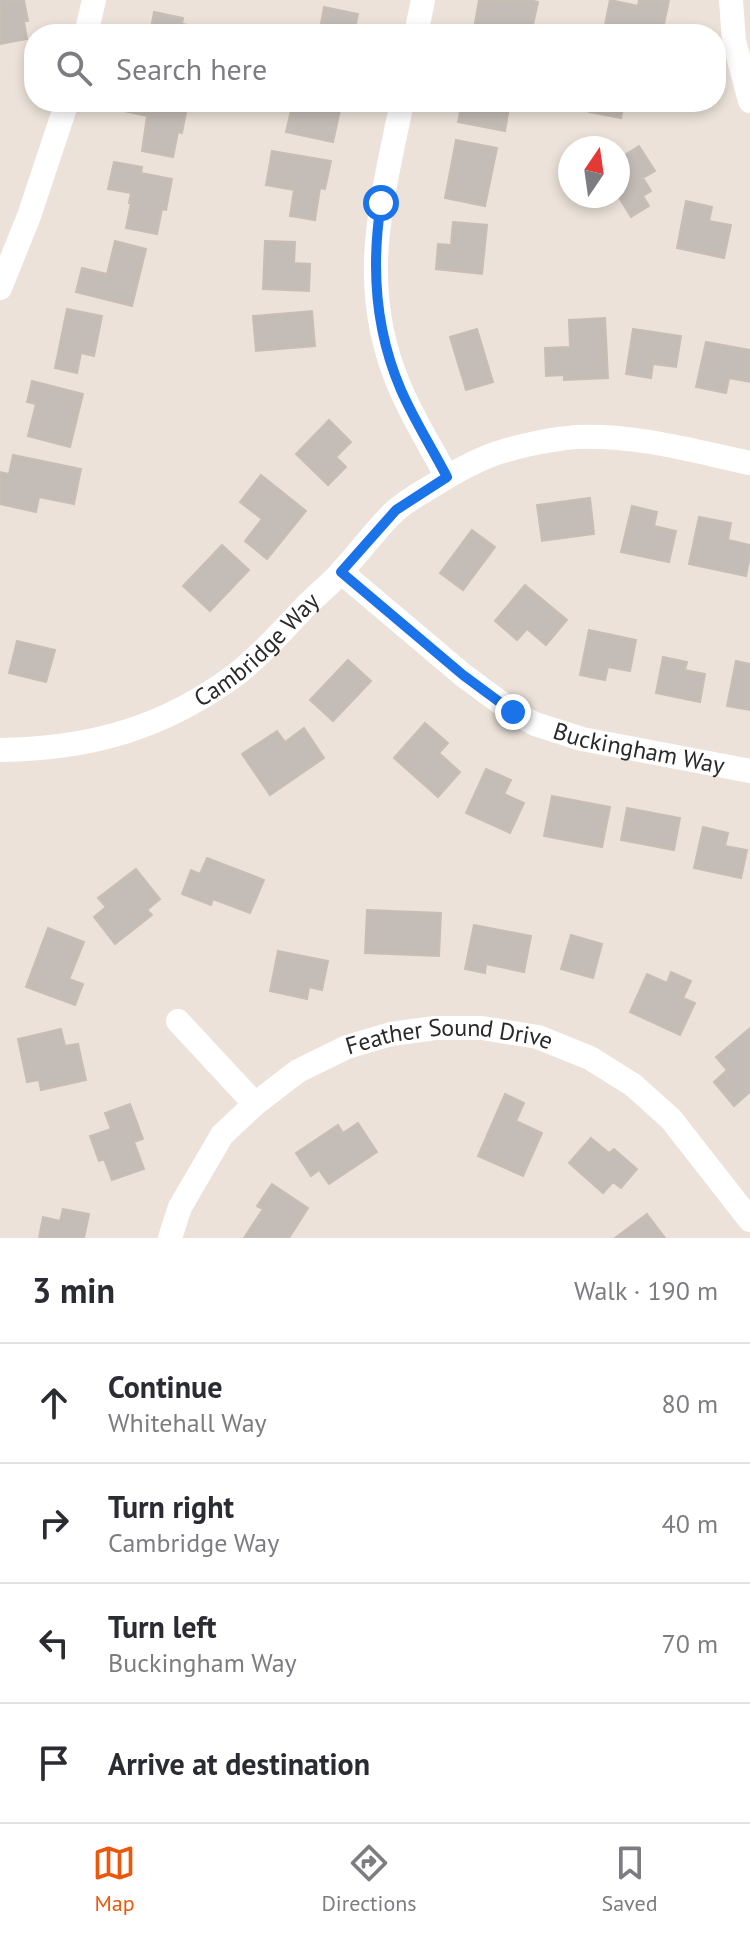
<!DOCTYPE html>
<meta charset="utf-8">
<style>
body{margin:0;font-family:"PT Sans",sans-serif;background:#f7f7f7;color:#2b2b33}
.compass{position:absolute;left:558px;top:136px;width:72px;height:72px;border-radius:50%;background:#fff;box-shadow:0 4px 12px #0003;rotate:13deg}
.stop{position:absolute;width:24px;height:24px;margin:-18px;border:6px solid #1a73e8;border-radius:50%;background:#fff}
.stop.end{background:#1a73e8;border-color:#fff;box-shadow:0 2px 8px #0008}
.list{margin:0;padding:0;list-style:none}
h2{display:flex;justify-content:space-between;align-items:center;height:104px;margin:0;padding:0 32px;font-size:34px}
h2 small{font-size:26px;font-weight:400;color:#7c7c81}
.list li{display:grid;grid-template-columns:52px 1fr auto;gap:24px;align-items:center;box-sizing:border-box;height:120px;padding:0 32px;border-top:2px solid #e1e1e2}
.list b{display:block;font-size:30px;white-space:nowrap}
.list p{margin:0;font-size:26px;white-space:nowrap;color:#7c7c81}
.list em{font-size:26px;font-style:normal;color:#7c7c81}
.icon{flex:none;width:44px;height:44px;fill:none;stroke:currentColor;stroke-width:2;stroke-linecap:round;stroke-linejoin:round}
.map{position:relative;flex:none;width:750px;height:1238px;overflow:hidden}
.search{position:absolute;background:#fff;box-shadow:0 4px 12px #0003;left:24px;right:24px;top:24px;height:88px;display:flex;align-items:center;gap:20px;box-sizing:border-box;padding:0 28px;border-radius:32px;color:#7c7c81;font-size:30px}
.sheet{height:584px;background:#fff}
nav{display:flex;justify-content:space-around;align-items:center;box-sizing:border-box;height:112px;border-top:2px solid #e1e1e2;background:#fff;font-size:22px;color:#7c7c81}
nav a{display:grid;justify-items:center;gap:4px}
nav .on{color:#ea580c}
.map>svg:first-child{display:block}
.building{fill:#c4bcb6;stroke:#c8beb3;stroke-width:2}
.lines{fill:none;stroke-linecap:round;stroke-linejoin:round}
.street{stroke:#fff;stroke-width:24}
.route{stroke:#1a73e8;stroke-width:10}
.labels{text-anchor:middle;stroke-width:6;stroke-linejoin:round;paint-order:stroke}
.street-label{font-size:24px;fill:#292929;stroke:#fff}
</style>
<div class="map">
<svg width="750" height="1238" viewBox="0 0 750 1238">
<rect width="100%" height="100%" fill="#ece2d9"/>
<path class="building" d="M0,0H24L28,21H24L27,39L0,44Z
M479,0H530L538,2L531,34L503,32V34H473Z
M610,0L638,6L639,0H669L662,34H603Z
M324,7L358,14L354,34H319Z
M154,12L183,18L182,24L212,29L211,34H150Z
M126,102H188L182,133L178,132L173,157L142,151L147,116L124,111Z
M293,102H325L324,107L340,110L333,142L286,132Z
M462,102H510L505,131L458,122Z
M591,102H624L621,118L589,112Z
M456,140L497,148L485,206L445,198Z
M639,146L655,171L643,178L651,191L643,196L649,206L631,217L618,196V159Z
M272,151L331,161L325,189L320,188L315,220L290,216L294,190L266,185Z
M114,162L142,167L141,173L172,179L166,210L162,209L157,234L126,228L131,203H129L131,193L108,189Z
M686,201L712,207L709,221L731,225L724,258L677,248Z
M453,222L487,225L482,274L436,269L438,244L451,245Z
M115,241L146,249L132,306L76,292L82,268L107,274Z
M265,241L295,242L294,263L310,264L309,291L263,289Z
M67,309L102,316L94,356L81,353L77,373L55,368Z
M312,311L315,346L256,351L253,316Z
M605,318L608,378L564,380V375L546,376L545,348L570,347L569,320Z
M477,329L493,382L466,390L450,337Z
M633,329L681,336L676,367L653,364L651,378L626,374Z
M706,342L750,350V382L729,378L726,393L696,387Z
M32,381L83,394L70,447L28,436L36,404L27,402Z
M329,420L351,442L336,457L346,467L328,485L296,454Z
M13,455L81,469L74,504L39,497L36,512L0,504V472L9,474Z
M261,475L306,511L267,559L245,541L262,519L240,502Z
M590,498L594,534L542,541L537,505Z
M632,506L657,512L654,526L676,531L669,562L621,552Z
M699,517L731,523L728,540L750,545V556L746,576L689,564Z
M472,530L495,547L463,590L440,573Z
M222,545L249,570L210,611L183,586Z
M525,585L567,620L546,645L527,629L517,640L495,621Z
M589,630L636,640L630,671L608,667L605,680L580,675Z
M17,641L55,650L46,682L9,673Z
M663,657L687,662L685,670L705,674L700,702L656,693Z
M348,660L371,681L333,721L310,700Z
M736,661L750,664V710L727,706Z
M425,723L448,743L439,753L460,772L438,797L394,758Z
M304,728L324,758L270,795L242,754L277,731L285,742Z
M486,769L511,780L504,794L524,803L510,833L466,813Z
M552,796L610,807L602,847L544,836Z
M627,808L680,818L674,850L621,840Z
M703,827L728,833L725,846L747,850L741,878L694,868Z
M207,858L264,880L250,913L213,899L211,905L182,894L191,870L200,874Z
M136,869L160,899L147,910L152,915L115,944L94,917L106,907L98,898Z
M367,910L441,913L439,956L365,953Z
M474,925L531,936L524,972L486,964L485,973L465,969Z
M48,928L84,942L69,979L83,984L75,1005L26,987Z
M571,935L602,944L593,978L561,969Z
M278,951L328,961L322,990L309,987L307,999L270,991Z
M671,972L691,981L683,998L695,1003L680,1035L630,1012L647,974L667,983Z
M750,1028V1092L734,1106L714,1082L727,1070L716,1057Z
M61,1029L65,1046L78,1044L86,1080L41,1090L39,1080L27,1082L18,1039Z
M505,1094L524,1103L516,1121L542,1133L523,1176L478,1156Z
M130,1104L143,1139L134,1142L144,1169L112,1180L104,1159L99,1161L90,1136L111,1129L105,1113Z
M358,1123L377,1152L329,1184L319,1170L311,1176L296,1153L338,1125L343,1133Z
M591,1138L609,1153L614,1149L637,1169L621,1188L613,1182L603,1193L569,1163Z
M272,1184L308,1208L289,1238H244L263,1209L257,1206Z
M63,1209L89,1214L84,1238H39L43,1217L60,1221Z
M647,1214L665,1238H615Z"/>
<g class="lines">
<g class="street">
<path d="M731,0L734,41L750,101"/>
<path d="M86,34L94,0"/>
<path d="M416,34L423,0"/>
<path d="M402,102C381,206 356,287 401,390C414,420 432,449 447,477"/>
<path d="M0,288L29,216L67,102"/>
<path id="s1" d="M341,572L463,675L513,712L535,724L582,739L750,771"/>
<path id="s2" d="M0,750C90,749 165,728 238,673C262,654 281,632 303,609C315,596 330,585 342,571C360,552 375,530 394,512C405,502 420,493 434,485C449,476 465,466 482,459C505,448 551,439 576,437C634,434 694,451 750,463"/>
<path d="M178,1021L255,1104"/>
<path id="s3" d="M170,1238L180,1207L222,1135L255,1104L298,1071L347,1047L391,1034L435,1028H482L538,1037L590,1058L633,1085L671,1119L750,1220"/>
</g>
</g>
<g class="lines">
<path class="route" d="M381,203C371,267 375,330 401,390C414,420 432,448 447,477L396,510L341,572L463,675L513,712"/>
</g>
<g class="labels">
<g class="street-label">
<text dy="8" stroke="none"><textPath href="#s2" startOffset="284">Cambridge Way</textPath></text>
<text dy="8" stroke="none"><textPath href="#s1" startOffset="354">Buckingham Way</textPath></text>
<text dy="8" stroke="none"><textPath href="#s3" startOffset="374">Feather Sound Drive</textPath></text>
</g>
</g>
</svg>
<svg class="compass" viewBox="-18 -18 36 36"><path d="M0-13l5 13h-10z" fill="#e53935"/><path d="M0 13l5-13h-10z" fill="#7c7c81"/></svg>
<div class="stop" style="left:381px;top:203px"></div>
<div class="stop end" style="left:513px;top:712px"></div>
<div class="search"><svg class="icon" aria-label="search" viewBox="0 0 24 24"><circle cx="10" cy="10" r="6"/><path d="M15 15l6 6"/></svg>Search here</div>
</div>
<section class="sheet">
<h2>3 min<small>Walk · 190 m</small></h2>
<ul class="list">
<li><svg class="icon" aria-label="ahead" viewBox="0 0 24 24"><path d="M12 20V5M6 11l6-6 6 6"/></svg><div><b>Continue</b><p>Whitehall Way</p></div><em>80 m</em></li>
<li><svg class="icon" aria-label="right" viewBox="0 0 24 24"><path d="M7 20v-9h11M14 6l5 5-5 5"/></svg><div><b>Turn right</b><p>Cambridge Way</p></div><em>40 m</em></li>
<li><svg class="icon" aria-label="left" viewBox="0 0 24 24"><path d="M17 20v-9H6M10 6l-5 5 5 5"/></svg><div><b>Turn left</b><p>Buckingham Way</p></div><em>70 m</em></li>
<li><svg class="icon" aria-label="arrive" viewBox="0 0 24 24"><path d="M6 21V4h12l-3 4 3 4H6"/></svg><div><b>Arrive at destination</b></div></li>
</ul>
</section>
<nav>
<a class="on"><svg class="icon" aria-label="map" viewBox="0 0 24 24"><path d="M3 6l6-2 6 2 6-2v14l-6 2-6-2-6 2zM9 4v14M15 6v14"/></svg>Map</a>
<a><svg class="icon" aria-label="directions" viewBox="0 0 24 24"><path d="M12 3l9 9-9 9-9-9zM9 14v-3h6M13 9l2 2-2 2"/></svg>Directions</a>
<a><svg class="icon" aria-label="saved" viewBox="0 0 24 24"><path d="M7 4h10v16l-5-4-5 4z"/></svg>Saved</a>
</nav>
